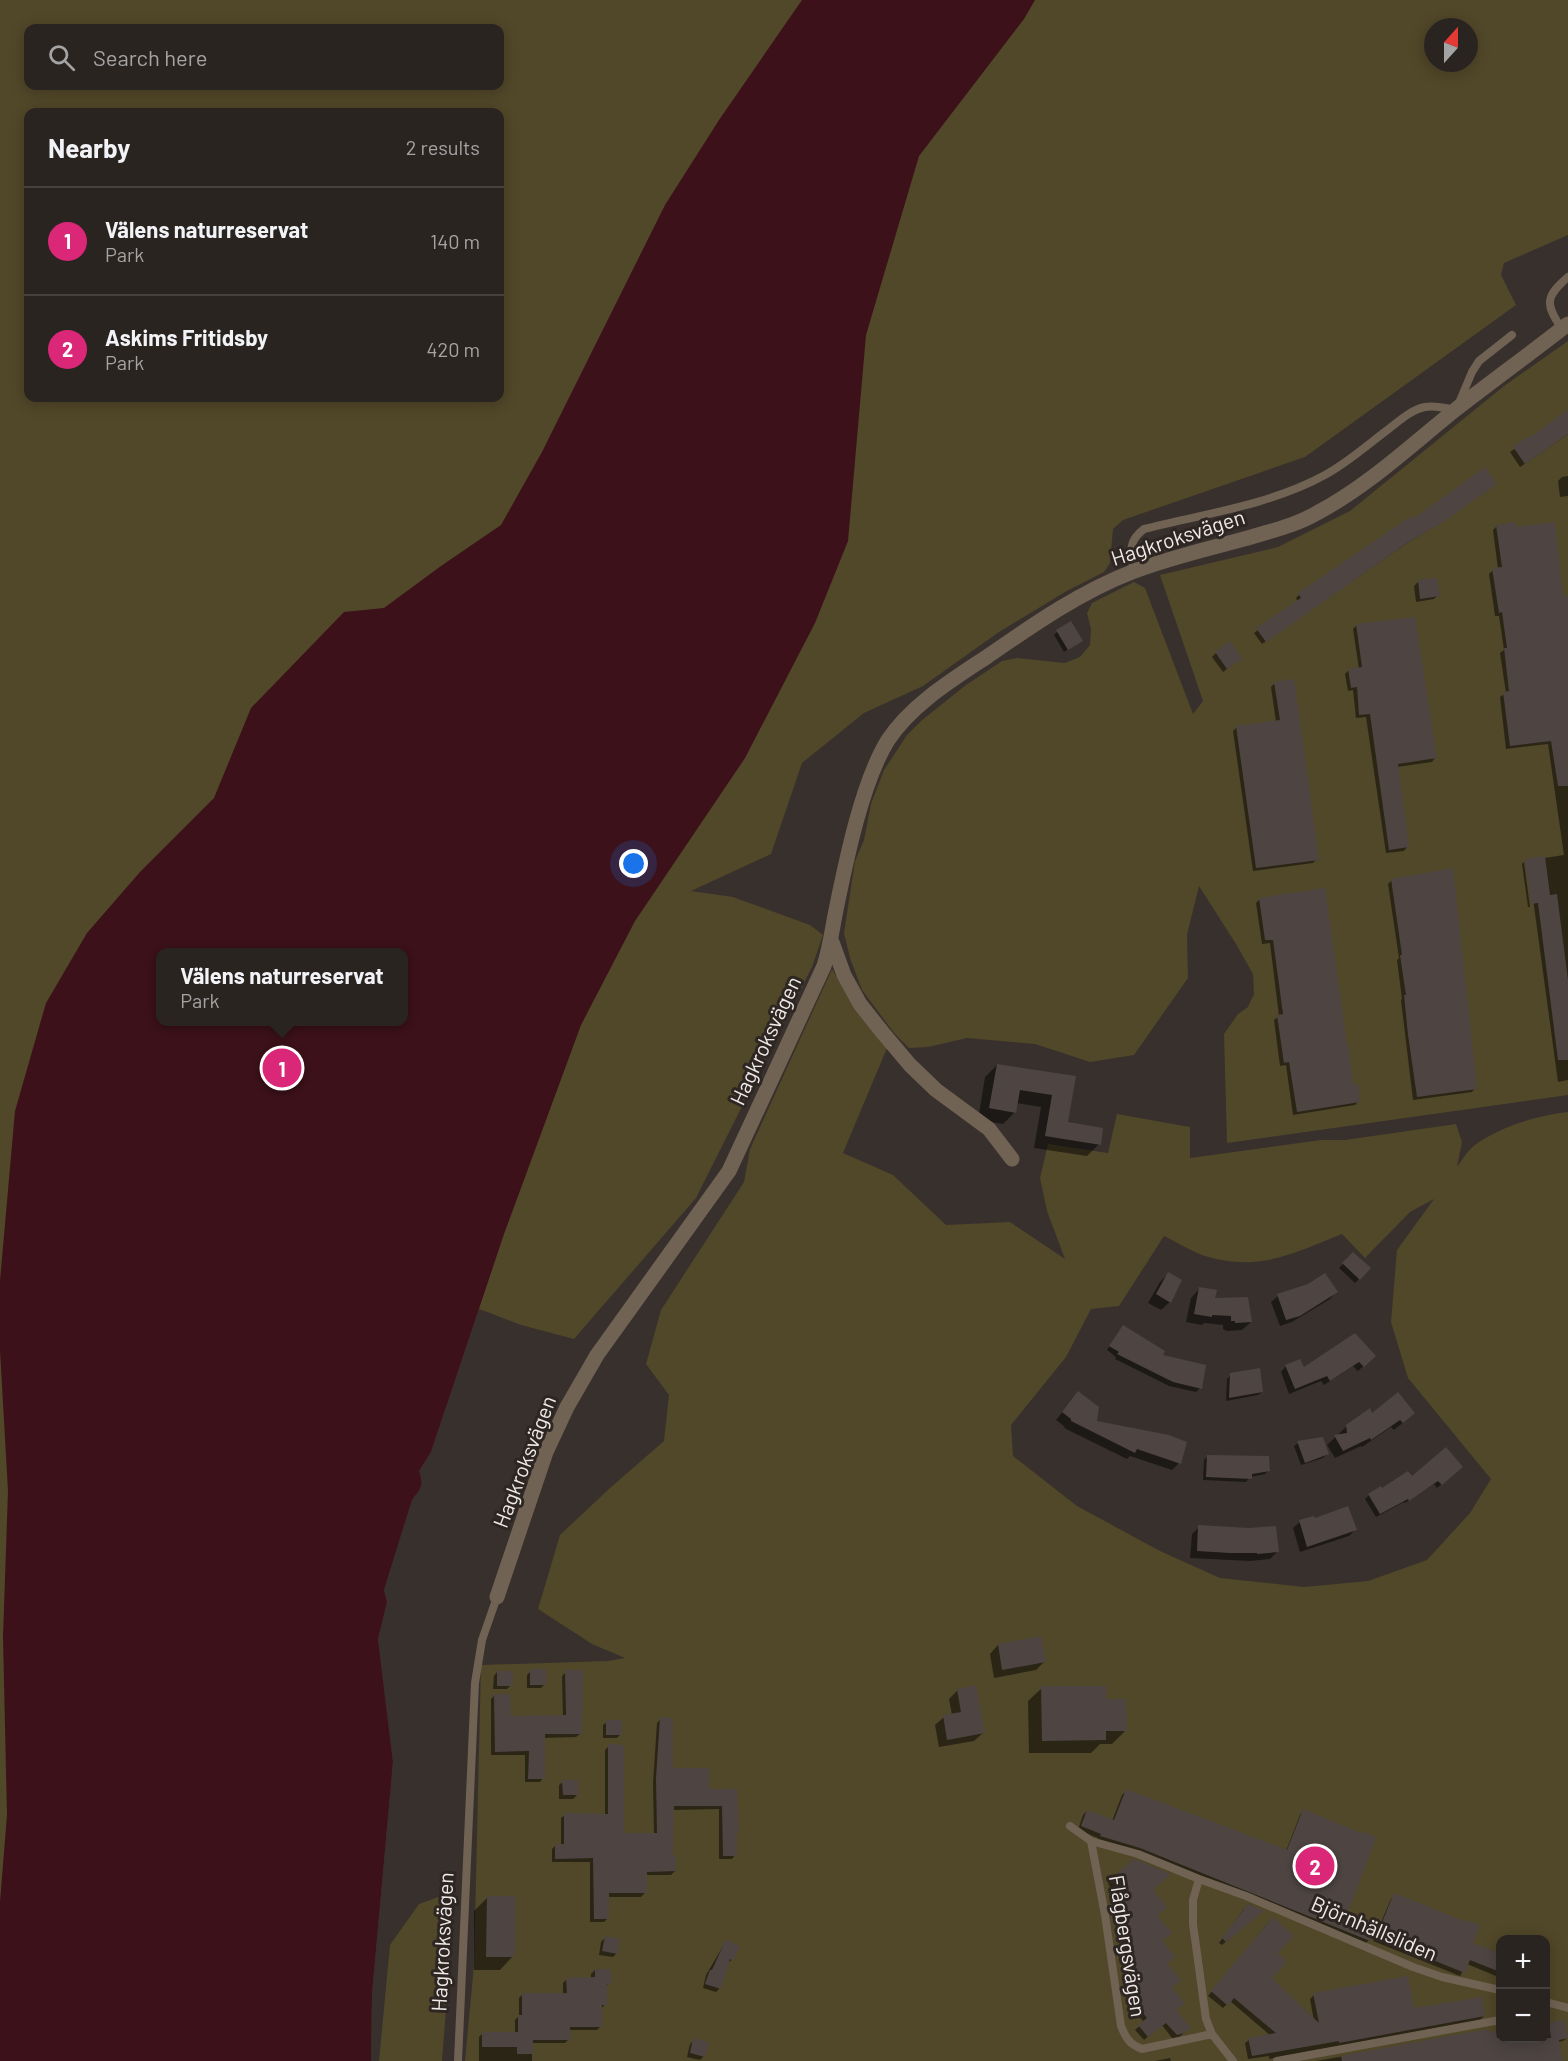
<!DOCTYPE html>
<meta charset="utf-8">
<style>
body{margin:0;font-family:Barlow,sans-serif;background:#322c2a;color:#f1f3f6}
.controls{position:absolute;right:18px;bottom:18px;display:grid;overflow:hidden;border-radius:12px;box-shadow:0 3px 15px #0003}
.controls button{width:54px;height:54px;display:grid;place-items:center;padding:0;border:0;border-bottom:2px solid #46413f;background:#2a2421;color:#f1f3f6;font:30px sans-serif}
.compass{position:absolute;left:1424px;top:18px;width:54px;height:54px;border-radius:50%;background:#2a2421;box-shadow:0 3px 15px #0003;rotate:21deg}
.you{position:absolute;left:634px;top:864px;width:21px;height:21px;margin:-15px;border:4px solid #fff;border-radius:50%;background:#1a73e8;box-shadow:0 0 0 9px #1a73e833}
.badge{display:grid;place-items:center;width:39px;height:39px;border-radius:50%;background:#db2777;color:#fff;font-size:20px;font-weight:700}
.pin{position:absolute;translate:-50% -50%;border:3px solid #fff;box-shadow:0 2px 6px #0006}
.popup{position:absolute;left:156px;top:948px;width:252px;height:78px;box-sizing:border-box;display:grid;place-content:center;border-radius:12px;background:#2a2421;filter:drop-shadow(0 2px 4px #0005);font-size:20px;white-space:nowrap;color:#a5a4a5}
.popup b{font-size:22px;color:#f1f3f6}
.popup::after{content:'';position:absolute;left:50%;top:100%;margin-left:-12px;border:12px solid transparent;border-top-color:#2a2421}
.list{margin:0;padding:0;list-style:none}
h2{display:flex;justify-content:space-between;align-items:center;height:78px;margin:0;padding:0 24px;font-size:26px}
h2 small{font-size:20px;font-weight:400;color:#a5a4a5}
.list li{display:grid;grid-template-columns:39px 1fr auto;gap:18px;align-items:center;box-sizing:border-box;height:108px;padding:0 24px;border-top:2px solid #46413f}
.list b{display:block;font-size:22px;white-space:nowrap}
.list p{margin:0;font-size:20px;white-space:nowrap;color:#a5a4a5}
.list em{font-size:20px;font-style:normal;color:#a5a4a5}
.icon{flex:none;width:33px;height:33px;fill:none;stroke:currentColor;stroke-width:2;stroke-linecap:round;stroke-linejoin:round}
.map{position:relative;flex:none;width:1568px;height:2061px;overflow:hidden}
.search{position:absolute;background:#2a2421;box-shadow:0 3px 15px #0003;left:24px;top:24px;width:480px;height:66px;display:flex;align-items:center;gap:15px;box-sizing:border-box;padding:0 21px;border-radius:12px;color:#a5a4a5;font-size:22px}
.panel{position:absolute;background:#2a2421;box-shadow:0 3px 15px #0003;left:24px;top:108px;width:480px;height:294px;border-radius:12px}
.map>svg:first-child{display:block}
.green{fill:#514729;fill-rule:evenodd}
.water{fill:#3c1119;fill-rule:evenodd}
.shadow{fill:#0007}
.building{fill:#4e4543}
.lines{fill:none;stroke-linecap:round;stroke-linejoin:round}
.service{stroke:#716353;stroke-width:8}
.minor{stroke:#716353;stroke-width:15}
.labels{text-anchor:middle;stroke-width:6;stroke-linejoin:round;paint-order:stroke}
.street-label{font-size:21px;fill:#efeae7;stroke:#2e2622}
</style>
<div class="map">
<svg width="1568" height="2061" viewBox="0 0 1568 2061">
<rect width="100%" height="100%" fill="#38302c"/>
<path class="green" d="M0,0H1568V235L1504,263L1501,275L1516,305L1305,457L1123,520L1113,529L1110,563L1104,572L1065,592L999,632L923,686L864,713L802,763L771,854L691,891L733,897L810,925L823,935L812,967L696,1198L574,1339L521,1325L479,1309L431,1452L419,1471C424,1484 421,1489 412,1500L384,1590L387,1602L378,1639L393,1762L372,1994L371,2061H0ZM1433,27H1469V63H1433ZM28,28H500V86H28ZM28,112H500V398H28ZM160,952H404V1022H160Z
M1568,341V1095L1227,1143L1224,1034L1238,1014L1248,1007L1254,994L1253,974L1236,944L1199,886L1187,935L1188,978L1134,1055L1090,1062L1035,1044L967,1038L928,1047L909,1048L894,1033L862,990L850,958L844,933L855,861L864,840L871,804L884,770L907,735L921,721L966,685L1002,661L1017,658L1065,663L1080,657L1090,645L1091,629L1087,613L1092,603L1134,582L1145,588L1193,714L1203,701L1160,575L1278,547L1350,511L1504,386Z
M832,969L858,1013L887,1048L843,1153L893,1175L946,1225L1010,1222L1065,1259L1047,1211L1040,1178L1048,1144L1108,1153L1117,1114L1190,1127V1158L1321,1140H1345L1456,1124L1462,1142L1457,1167C1462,1160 1468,1150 1475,1145C1499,1127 1538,1115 1568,1112V2061H465L474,1965L481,1665L608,1661L625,1658L592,1644L538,1609L560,1535L610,1488L664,1441L669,1395L646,1364L661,1310L744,1182L750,1149ZM1434,1199L1397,1250L1391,1322L1408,1378L1491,1479L1470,1513L1427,1560L1368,1581L1304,1587L1220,1578L1160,1551L1077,1506L1013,1456L1011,1425L1066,1357L1091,1309L1119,1306L1164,1236C1176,1242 1189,1250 1202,1255C1257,1273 1292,1254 1342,1234L1365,1258L1410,1212ZM1500,1940H1546V2038H1500Z
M455,1891L442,2061H379L390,1945L419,1904Z"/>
<path class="water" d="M802,0H1035L1024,19L919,156L866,335L848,541L815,623L745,758L635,921L581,1025L504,1234L431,1452L419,1471C424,1485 421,1489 412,1500L384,1590L387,1602L378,1639L393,1762L372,1994L371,2061H0V1902L7,1815L3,1637L8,1491L0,1350V1281L15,1111L46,1003L87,933L140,872L214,798L251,708L344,612L384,608L441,566L501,525L542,452L665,205L719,120ZM160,952H404V1022H160Z"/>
<path class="shadow" d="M1568,413V434L1520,467L1510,452Z
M1568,476V496L1560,497L1558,481L1562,477Z
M1492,487L1440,523L1404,545L1262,644L1254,633L1298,602L1296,598L1299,595L1412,522Z
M1497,526L1568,689V1080L1558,1082L1534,906L1527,861H1525L1564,855L1548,744L1506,749L1500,697L1506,693L1500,653L1504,650L1499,616H1495L1489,574L1493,570L1498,569L1493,530Z
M1418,582L1438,595L1434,599L1416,602L1414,586Z
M1357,625L1435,758L1432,762L1397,767L1407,847L1404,851L1386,853L1366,717L1356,718L1353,690L1348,691L1345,674L1349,670L1359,669L1353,629Z
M1057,632L1077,644L1064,652L1054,635Z
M1216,653L1236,662L1223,672L1212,657Z
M1275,683L1317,859L1313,863L1253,871L1233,731L1237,727L1276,722L1271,687Z
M1524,862L1530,907H1528L1522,864Z
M1392,880L1475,1088L1472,1092L1413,1100L1401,1000L1402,999L1397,960L1399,958L1388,884Z
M1260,899L1352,1086L1359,1101L1355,1105L1293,1115L1286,1065L1280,1066L1274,1020L1279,1016L1270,943L1262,944L1256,903Z
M997,1065L1074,1078L1067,1123L1099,1144L1087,1156L1034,1148L1041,1107L1016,1103L1015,1112L1003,1124L978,1120L985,1077Z
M1353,1254L1369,1269L1355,1283L1339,1268Z
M1168,1274L1170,1302L1161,1310L1148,1303L1160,1282Z
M1199,1289L1213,1300L1251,1322L1242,1330L1227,1331L1223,1329V1325L1204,1323L1202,1325L1186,1322L1191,1298Z
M1336,1292L1330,1299L1292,1322L1280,1326L1271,1302L1278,1296Z
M1119,1331L1161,1356L1200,1388L1196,1392L1169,1386L1115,1359L1116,1357L1107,1350Z
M1374,1356L1358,1371L1353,1366L1324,1385L1321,1381L1289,1394L1281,1372L1286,1366L1303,1370Z
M1231,1375L1262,1392L1258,1395L1226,1401L1227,1379Z
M1078,1393L1095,1422L1179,1463L1172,1470L1130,1456L1127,1459L1064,1428L1065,1427L1056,1420Z
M1397,1394L1405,1421L1394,1430L1391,1427L1362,1447L1361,1446L1335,1458L1327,1445L1347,1426L1372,1415Z
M1298,1443L1327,1454L1323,1458L1301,1465L1294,1446Z
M1208,1456L1269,1470L1265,1474L1250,1477L1246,1482L1203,1480L1204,1460Z
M1458,1471L1437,1488L1434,1484L1405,1503L1404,1502L1376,1517L1365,1499L1369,1495L1411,1478Z
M1300,1522L1355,1530L1349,1536L1300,1552L1293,1528Z
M1199,1527L1278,1551L1270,1559L1250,1561L1190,1558L1192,1534Z
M998,1645L1044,1662L1036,1670L994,1678L990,1654Z
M531,1671L545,1684L541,1688H527V1675Z
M497,1672L511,1685L507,1689H493L494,1676Z
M566,1672L580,1734L576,1737L544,1738L543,1778L540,1782H525V1755H491V1699L495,1695L509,1717H563L562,1676Z
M1042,1688L1104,1701L1125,1731L1112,1744H1100L1091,1753H1029L1028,1701Z
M958,1690L983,1733L974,1741L939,1747L935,1725L944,1717L952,1715L949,1699Z
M661,1719L671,1770L707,1791H736L735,1855L732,1859H719V1809L672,1810V1858L675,1871L671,1875H645V1893L641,1897H608V1918L604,1922H590V1862H552V1849L556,1845H561V1818L565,1815H605V1750L609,1746L623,1834H654L653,1783L657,1723Z
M607,1722L621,1734L617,1738H603V1725Z
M563,1782L577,1795L573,1799H559V1785Z
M1126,1791L1286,1851L1300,1815L1303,1811L1346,1913L1369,1940L1365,1944L1098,1840V1838L1078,1830L1083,1815L1087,1811L1112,1821L1122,1795Z
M1111,1880L1151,1890L1174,2011L1185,2032L1179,2037L1172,2038L1162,2025L1144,2040L1135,2030L1144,2022L1128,2004L1137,1997L1123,1980L1132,1972L1120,1957L1129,1949L1116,1933L1128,1923L1115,1907L1122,1901L1108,1884Z
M1394,1895L1471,1944L1500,1955V1972L1496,1976L1467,1964L1460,1976L1373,1941L1391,1899Z
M488,1897L513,1956L500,1970H474V1911Z
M1244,1909L1259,1914L1222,1945L1219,1943Z
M1269,1922L1276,1953L1269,1978L1314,2021L1310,1999L1314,1995L1413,2010L1484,2016L1480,2020L1269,2059V2056L1248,2059L1245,2043L1249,2040L1271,2036L1230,2001L1223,2008L1208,1996Z
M605,1938L617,1953L613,1957L599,1955L601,1942Z
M726,1941L732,1960L727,1963L719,1989L716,1992L703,1988L706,1975Z
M595,1970L609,1983L605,1987V2004L601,2009V2026L597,2030H569V2039L565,2043H532V2061H479V2037L483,2033H515V2020L519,2016V1998L523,1994L563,1995V1983L567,1979H591V1974Z
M1564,2022L1567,2038L1563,2041L1558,2042L1561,2061H1316L1486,2031L1487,2034L1500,2033V2038H1546V2025Z
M694,2040L704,2056L700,2060L687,2057L690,2044Z
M1170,2058L1171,2061H1155Z"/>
<path class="building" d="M1568,410V434L1525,464L1513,447L1528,436L1529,438Z
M1485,467L1496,483H1498L1446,520L1407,543L1266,642L1256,628L1301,598L1298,593L1411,516L1413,519Z
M1516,522V527L1555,522L1563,597L1568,596V786H1558L1551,741L1510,746L1503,692L1509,691L1504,648H1507L1502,612L1499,613L1492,568L1502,567L1496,525Z
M1437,578L1440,596L1420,599L1418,580Z
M1415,617L1437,758L1398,764L1409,847L1389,850L1370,714L1359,715L1357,687L1351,688L1348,669L1362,667L1356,624Z
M1071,621L1083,641L1068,650L1056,630Z
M1230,641L1242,659L1227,669L1215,652Z
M1294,679L1319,860L1256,868L1236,726L1280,720L1274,682Z
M1545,856L1550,895L1557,894L1568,980V1060H1558L1538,903L1531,904L1525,859Z
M1453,868L1477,1089L1417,1097L1408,1035L1404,995H1406L1400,955H1402L1391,879Z
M1325,888L1347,1045L1348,1044L1353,1084H1358L1360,1102L1297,1112L1289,1062L1284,1063L1277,1015L1283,1014L1273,940H1265L1259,898Z
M997,1064L1076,1076L1068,1122L1103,1128L1101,1145L1045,1136L1052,1095L1020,1090L1016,1113L989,1108Z
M1353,1252L1371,1268L1360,1280L1342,1263Z
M1168,1272L1182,1280L1171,1303L1156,1294Z
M1325,1273L1338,1292L1300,1316L1286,1320L1277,1294L1308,1284Z
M1199,1287L1217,1290L1215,1298L1248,1297L1252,1322L1235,1323V1321H1231V1316L1212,1315V1317L1194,1314Z
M1123,1325L1165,1351L1163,1355L1206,1365L1202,1389L1173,1382L1117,1354L1119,1352L1109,1346Z
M1355,1333L1376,1356L1364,1367L1359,1362L1330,1381L1327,1376L1295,1389L1285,1365L1300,1359L1304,1367Z
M1260,1368L1263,1392L1229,1398L1230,1373Z
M1078,1391L1099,1407L1097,1421L1169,1435L1187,1442L1181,1464L1137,1449L1135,1453L1071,1421V1419L1062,1412Z
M1398,1392L1415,1413L1403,1423L1400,1420L1371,1440L1370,1438L1343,1451L1334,1435L1347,1433L1346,1425L1370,1408L1372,1413Z
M1323,1437L1329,1454L1305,1463L1297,1441Z
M1446,1447L1463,1467L1442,1485L1438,1481L1409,1501L1408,1499L1380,1514L1368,1494L1381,1486L1382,1488L1408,1471L1412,1476Z
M1207,1455L1269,1456L1270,1471L1252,1474V1479L1206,1477Z
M1348,1506L1357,1530L1307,1547L1299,1520L1314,1516L1315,1518Z
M1198,1525L1249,1528L1276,1526L1279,1552L1257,1554V1553H1230L1197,1551Z
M1041,1636L1046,1662L1002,1670L998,1644Z
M530,1669H546V1685H530Z
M565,1670H583L582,1734H545V1779H528L529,1751L495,1752L494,1694H510L511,1716L566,1715Z
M497,1671H513V1686H497Z
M976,1685L985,1733L947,1740L943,1715L961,1712L957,1689Z
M1041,1686H1106V1699H1126L1127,1731H1106V1740L1042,1741Z
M660,1717L673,1718V1768H709V1789H737L739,1832H737V1856H723L722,1806H674L673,1856H676V1871L647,1872V1893H609V1919H594L593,1858L555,1859V1844H564V1813L608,1814V1744L624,1745V1833H657L656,1778Z
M606,1720H622V1735H606Z
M562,1780H578L579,1795H563Z
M1126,1789L1287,1850L1303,1809L1361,1833V1831L1376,1837L1348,1913L1377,1924L1370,1941L1140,1848L1100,1836L1101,1834L1081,1826L1087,1810L1114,1820Z
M1134,1859L1171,1874L1153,1890L1167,1907L1157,1916L1172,1933L1162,1941L1175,1957L1167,1964L1181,1980L1172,1988L1185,2003L1176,2010L1191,2028L1184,2033L1177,2035L1166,2023L1148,2037L1138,2025L1147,2018L1131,1999L1140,1992L1126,1975L1136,1967L1123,1952L1132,1944L1119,1928L1131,1918L1117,1902L1125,1896L1110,1879Z
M1394,1893L1464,1921L1465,1920L1480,1925L1473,1943L1500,1953V1972L1470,1960L1465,1973L1376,1937Z
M487,1896H515V1957H486Z
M1248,1904L1264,1911L1226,1942L1222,1938Z
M1273,1917L1294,1936L1278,1953L1287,1962L1272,1978L1319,2023L1313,1993L1408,1976L1414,2008L1482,1997L1485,2016L1339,2043V2041L1252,2056L1248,2038L1276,2033L1234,1998L1228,2006L1211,1991Z
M605,1936L620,1939L618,1954L602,1951Z
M726,1939L740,1947L733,1961L730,1959L721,1989L705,1984L710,1970H712Z
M595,1969H611V1984H607V2005H602V2027H570L571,2040H533V2054H517V2047H482V2032H518V2015H522V1993H567L566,1978L595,1977Z
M1565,2020L1568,2038L1559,2040L1563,2061H1342L1341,2056L1488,2029V2032L1496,2031L1497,2038H1551L1549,2023Z
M693,2038L709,2042L705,2057L690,2053Z"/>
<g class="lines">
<path class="service" d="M1562,329C1545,304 1545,297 1568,277
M1134,571C1131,552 1127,542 1144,529C1204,514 1269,505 1323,476C1346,464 1366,446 1386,431C1398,422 1410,410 1425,407C1435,405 1446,408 1456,410L1472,372L1479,361L1512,335
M1070,1826L1091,1841L1138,1854L1199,1879L1246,1896L1413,1967L1442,1977L1500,1990
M1091,1841L1105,1915L1121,2026C1126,2038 1129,2044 1142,2049L1212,2034
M1199,1879L1193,1900V1924L1206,2019L1212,2034L1233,2061
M1546,2002L1568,2008
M458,2061L475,1683L482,1640L497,1597
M1277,2061L1500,2020"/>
<path class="minor" d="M832,942L844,975L860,1004L883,1033L910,1065L936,1090L989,1129L1012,1159
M497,1597L546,1452L567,1407L597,1355L729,1171L824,966C830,947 832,930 836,910C846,861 862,782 888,740C912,704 952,680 988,656C1033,625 1080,592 1132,572C1173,556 1217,547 1258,535C1278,529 1298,524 1317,513C1368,486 1410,446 1455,410C1492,381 1531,353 1568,324"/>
</g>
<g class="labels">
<g class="street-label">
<text transform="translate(1178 538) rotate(-18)" y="7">Hagkroksvägen</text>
<text transform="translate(766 1041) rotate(-65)" y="7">Hagkroksvägen</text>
<text transform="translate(525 1462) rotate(-69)" y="7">Hagkroksvägen</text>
<text transform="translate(1374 1929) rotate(23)" y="7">Björnhällsliden</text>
<text transform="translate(443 1942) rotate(-87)" y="7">Hagkroksvägen</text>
<text transform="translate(1127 1946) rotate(81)" y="7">Flågbergsvägen</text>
</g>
</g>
</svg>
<div class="controls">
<button>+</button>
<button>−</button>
</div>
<svg class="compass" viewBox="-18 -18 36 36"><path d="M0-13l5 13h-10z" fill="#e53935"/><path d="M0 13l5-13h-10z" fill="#a5a4a5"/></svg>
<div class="you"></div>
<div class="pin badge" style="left:282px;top:1068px">1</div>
<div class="popup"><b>Välens naturreservat</b>Park</div>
<div class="pin badge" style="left:1315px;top:1866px">2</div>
<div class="search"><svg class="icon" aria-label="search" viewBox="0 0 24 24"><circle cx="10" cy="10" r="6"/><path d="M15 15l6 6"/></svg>Search here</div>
<section class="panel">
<h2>Nearby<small>2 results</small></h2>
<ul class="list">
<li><span class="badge">1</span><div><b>Välens naturreservat</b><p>Park</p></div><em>140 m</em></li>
<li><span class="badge">2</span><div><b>Askims Fritidsby</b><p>Park</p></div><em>420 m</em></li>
</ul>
</section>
</div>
